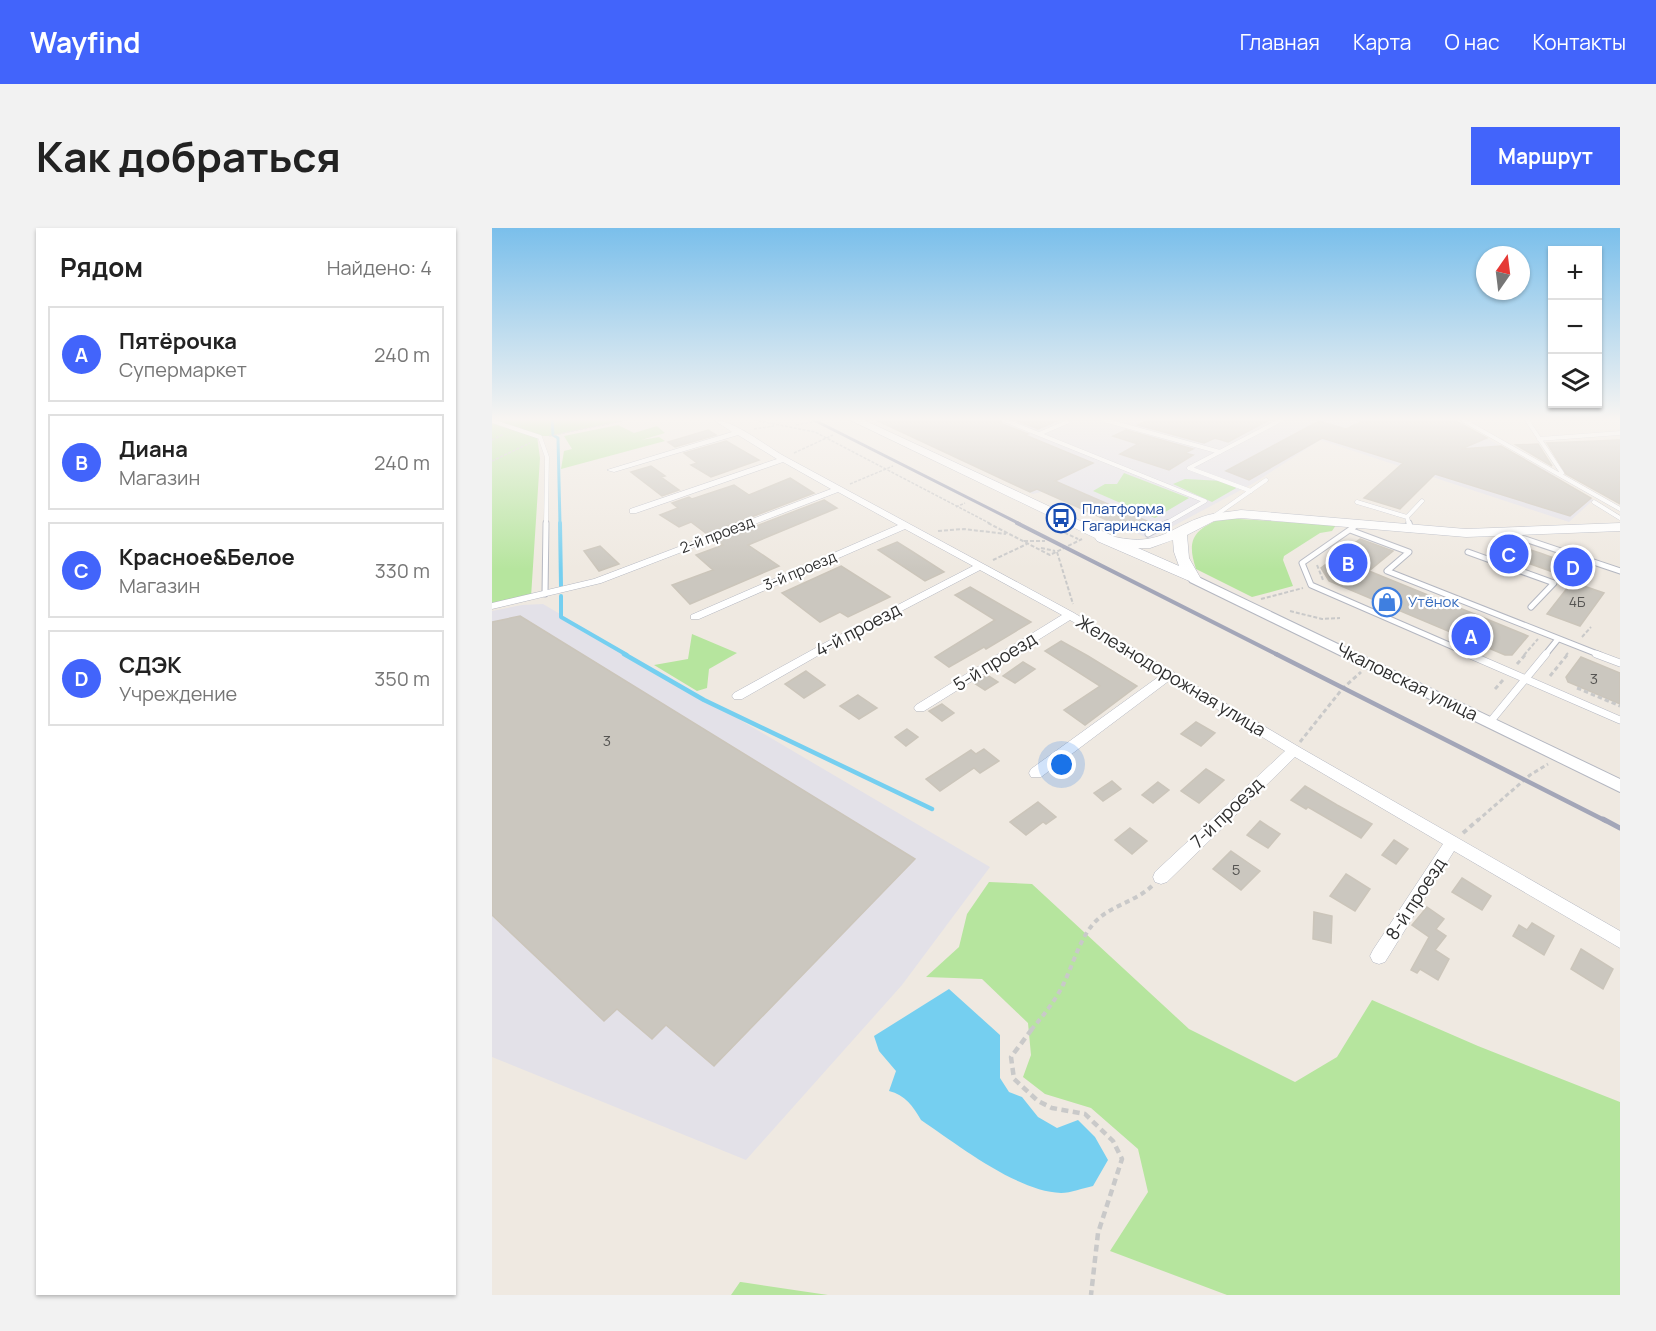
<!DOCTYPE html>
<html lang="ru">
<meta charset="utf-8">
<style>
body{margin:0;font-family:Manrope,sans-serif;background:#f2f2f2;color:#222}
.controls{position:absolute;right:18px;top:18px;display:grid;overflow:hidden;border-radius:0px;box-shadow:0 2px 4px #0004}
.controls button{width:54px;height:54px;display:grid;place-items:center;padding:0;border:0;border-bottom:2px solid #e0e0e0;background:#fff;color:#222;font:30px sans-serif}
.compass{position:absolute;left:984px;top:18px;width:54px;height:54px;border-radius:50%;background:#fff;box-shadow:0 2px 4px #0004;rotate:14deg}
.you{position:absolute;left:570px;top:537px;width:21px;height:21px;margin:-15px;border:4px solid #fff;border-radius:50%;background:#1a73e8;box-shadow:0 0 0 9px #1a73e833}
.badge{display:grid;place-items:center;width:39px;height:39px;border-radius:50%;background:#4264fb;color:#fff;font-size:20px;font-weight:700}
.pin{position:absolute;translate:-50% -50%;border:3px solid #fff;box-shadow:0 2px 6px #0006}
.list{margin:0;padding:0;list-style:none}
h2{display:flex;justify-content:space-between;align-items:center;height:78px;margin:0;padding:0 24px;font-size:26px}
h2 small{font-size:20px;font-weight:400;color:#767676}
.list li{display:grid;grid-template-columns:39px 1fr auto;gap:18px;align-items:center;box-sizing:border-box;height:96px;margin:0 12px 12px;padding:0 12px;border:2px solid #e0e0e0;border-radius:0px}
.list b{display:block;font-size:22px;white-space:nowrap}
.list p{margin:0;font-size:20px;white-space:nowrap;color:#767676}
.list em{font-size:20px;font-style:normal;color:#767676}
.icon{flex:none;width:33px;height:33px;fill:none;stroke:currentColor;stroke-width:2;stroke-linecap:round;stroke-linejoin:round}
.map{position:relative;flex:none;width:1128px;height:1067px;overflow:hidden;border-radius:0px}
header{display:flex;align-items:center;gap:36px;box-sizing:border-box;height:84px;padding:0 30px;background:#4264fb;color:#fff}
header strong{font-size:28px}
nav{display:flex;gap:33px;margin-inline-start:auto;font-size:21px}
.intro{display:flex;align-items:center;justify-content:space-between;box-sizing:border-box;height:144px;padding:0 36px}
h1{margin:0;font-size:42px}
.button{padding:15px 27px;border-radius:0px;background:#4264fb;color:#fff;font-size:21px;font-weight:700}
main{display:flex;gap:36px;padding:0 36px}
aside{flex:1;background:#fff;border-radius:0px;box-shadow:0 2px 4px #0004}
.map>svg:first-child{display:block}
.industrial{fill:#e3e1e8}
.green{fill:#b6e59e}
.water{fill:#75cff0}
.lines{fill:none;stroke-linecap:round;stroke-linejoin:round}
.stream-far2{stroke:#75cff0;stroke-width:3}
.stream-far1{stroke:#75cff0;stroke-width:4}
.stream{stroke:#75cff0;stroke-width:4.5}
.building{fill:#cbc7bf;stroke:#cbc5ba;stroke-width:1.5}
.service-far2-casing{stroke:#b4b7c1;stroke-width:4.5}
.service-far1-casing{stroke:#b4b7c1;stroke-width:7}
.service-casing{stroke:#b4b7c1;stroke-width:8}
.minor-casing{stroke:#b4b7c1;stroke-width:1}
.tertiary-casing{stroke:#b4b7c1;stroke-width:2}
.secondary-casing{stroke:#b4b7c1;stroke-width:1}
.path-far4{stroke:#c9c9c9;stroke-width:1.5;stroke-dasharray:3 1.5;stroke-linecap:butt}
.path-far3{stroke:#c9c9c9;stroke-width:2;stroke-dasharray:4 2;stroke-linecap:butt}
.path-far2{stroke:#c9c9c9;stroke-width:3;stroke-dasharray:4.5 3;stroke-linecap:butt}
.path-far1{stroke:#c9c9c9;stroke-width:4;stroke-dasharray:5 4;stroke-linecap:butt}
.path{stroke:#c9c9c9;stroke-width:4.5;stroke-dasharray:7 4.5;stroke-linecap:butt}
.service-far2{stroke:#fff;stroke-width:4}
.service-far1{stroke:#fff;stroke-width:5}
.service{stroke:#fff;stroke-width:7}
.minor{fill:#fff;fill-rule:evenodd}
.tertiary{fill:#fff;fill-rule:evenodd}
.secondary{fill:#fff;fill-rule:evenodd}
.rail-far3{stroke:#a3a6b8;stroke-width:3}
.rail-far2{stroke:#a3a6b8;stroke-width:4}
.rail-far1{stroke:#a3a6b8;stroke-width:4.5}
.rail{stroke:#a3a6b8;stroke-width:5}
.labels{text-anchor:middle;stroke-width:4.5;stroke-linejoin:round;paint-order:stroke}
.far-number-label{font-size:14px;fill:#555452}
.far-transit-label{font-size:15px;fill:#164399;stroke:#fff;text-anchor:start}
.far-street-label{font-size:15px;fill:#2e2e2e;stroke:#fff}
.far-shop-label{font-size:15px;fill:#366cbe;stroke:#fff;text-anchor:start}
.number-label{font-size:15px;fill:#555452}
.street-label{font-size:18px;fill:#2e2e2e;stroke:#fff}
</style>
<header>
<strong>Wayfind</strong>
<nav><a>Главная</a><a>Карта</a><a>О нас</a><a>Контакты</a></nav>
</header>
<div class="intro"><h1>Как добраться</h1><a class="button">Маршрут</a></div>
<main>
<aside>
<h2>Рядом<small>Найдено: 4</small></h2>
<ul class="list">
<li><span class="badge">A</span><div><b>Пятёрочка</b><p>Супермаркет</p></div><em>240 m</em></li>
<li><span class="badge">B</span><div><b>Диана</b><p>Магазин</p></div><em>240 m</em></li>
<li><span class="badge">C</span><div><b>Красное&amp;Белое</b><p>Магазин</p></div><em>330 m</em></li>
<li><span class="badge">D</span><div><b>СДЭК</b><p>Учреждение</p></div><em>350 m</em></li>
</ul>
</aside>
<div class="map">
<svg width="1128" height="1067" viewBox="0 0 1128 1067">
<rect width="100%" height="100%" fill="#efe9e1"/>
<path class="industrial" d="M384,192H961L1055,243L1101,272L1077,294L828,212L762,255L657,311L553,263L541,266Z
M51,376L498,639L410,757L254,932L0,829V383L30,377Z"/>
<path class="green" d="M0,192H135L58,208H45L48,230L39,369L0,378Z
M126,197L142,205L165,198L173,205L149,212L167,209L173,213L69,241L72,223L80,221L72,208Z
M632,245L697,270L663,290L601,263L613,256H625Z
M693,251L731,253L746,259L720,274L681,256Z
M730,290L844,297L840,303L828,305L792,328L791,332L801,358L760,369L704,341C694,311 702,302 730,290Z
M200,406L245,425L217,441L215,460L205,463L162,437L196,431Z
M497,654L540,656L697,801L803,854L845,829L880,772L986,818L1128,874V1067H735L618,1023L656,964L646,921L599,880L553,866L531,849L539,827L536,795L490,751L434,749L467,719L475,686Z
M248,1054H249L336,1067H239Z"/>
<path class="water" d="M457,761L508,807V850L517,864L530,869L546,889L565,900L586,892L603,909L616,932L601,958C591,960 579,965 569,965C524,963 466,917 429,892C421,878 413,867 397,863L404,843L387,823L382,808Z"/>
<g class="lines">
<path class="stream-far2" d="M60,192L61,207L66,210L68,296"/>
<path class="stream-far1" d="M68,295L69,358
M69,368V389L135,427"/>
<path class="stream" d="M132,426L212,472L440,581"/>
</g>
<path class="building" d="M384,192H508L510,196L536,206L533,207L601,235L563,253L655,293L637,302L545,261L538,264Z
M523,192H567L546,201Z
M656,192H777L736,214L723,210L712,215L646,197Z
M873,192H962L995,210L969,221L1009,218L1099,270L1078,288L943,246L908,281L872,270L911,235L830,210L757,252L734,243L827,193L854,201Z
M216,202L224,207L183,219L176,214Z
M634,202L701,221L693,225L701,227L677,242L628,226L646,216L621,208Z
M1128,212V276L1074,246L1055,215Z
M234,213L267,232L219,249L199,237L205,235L192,225Z
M1046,216L1060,238L1024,217Z
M159,238L173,248L169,249L187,262L170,268L139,244Z
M298,250L322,265L215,306L199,294L187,299L168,287L186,280L180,275L197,269L200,271L242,257L257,267Z
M332,272L345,280L256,317L287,338L198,376L180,357L221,342L204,327L231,317L225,313Z
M868,311L901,323L877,343L1036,408L1020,427H1013L837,353L829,340Z
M405,314L421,324L452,344L433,353L386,322Z
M1015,314L1048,325L1087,339L1078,350L1005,324Z
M108,318L127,336L107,343L92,323Z
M349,338L398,369L356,389L348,384L328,394L290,365Z
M1080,354L1112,365L1088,398L1055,386Z
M478,359L539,394L494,421L492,419L457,439L443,429L503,392L463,367Z
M28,388L423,631L222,838L174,797L160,811L125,781L112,793L0,687V394Z
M569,413L596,428L645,458L593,497L572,482L608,458L553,423Z
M1089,429L1128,445V476L1076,454L1074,449Z
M531,434L543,441L523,455L511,448Z
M314,443L333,457L312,470L293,456Z
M495,447L506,454L493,462L482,455Z
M366,467L385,480L367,491L348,478Z
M450,476L462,485L450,493L437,483Z
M704,494L723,505L709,518L689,506Z
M415,501L426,509L414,518L403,509Z
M492,521L507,533L488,545L482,540L448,563L434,551L479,522L484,526Z
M714,541L732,552L707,575L689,563Z
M620,553L629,561L611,573L602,565Z
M666,554L677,562L661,575L650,567Z
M813,558L845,577L880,596L869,610L816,579L814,581L799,572Z
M546,574L564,589L554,596L551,594L534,607L518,594Z
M768,593L788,606L776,620L755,607Z
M638,600L655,613L640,626L623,612Z
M902,612L916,621L904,636L890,627Z
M739,623L768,643L749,662L721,641Z
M854,646L878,661L863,683L838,668Z
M970,650L999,668L990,682L960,664Z
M935,679L952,691L944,701L954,708L943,722L957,731L946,752L928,741L925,745L919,742L937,709L920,697Z
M822,684L840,688L839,715L821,711Z
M1040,695L1062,708L1052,727L1021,708L1027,697L1035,702Z
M1089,721L1121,741L1111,761L1079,741Z"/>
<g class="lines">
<g class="service-far2-casing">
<path id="service-far2" d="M512,192L713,273L673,296
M612,192L728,224
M971,192L1128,281
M1035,192L1070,245
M0,193L48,209L55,229L54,296
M547,206L575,194
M1047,211L1128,205
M759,263L697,240L789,192
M865,274L915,289
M1102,274L1128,290
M721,289L774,252
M917,296L915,289L930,273"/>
</g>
<g class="service-far1-casing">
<path id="service-far1" d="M917,295L919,301
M866,296L810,335L819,357L980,427
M858,302L917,324L895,343L1108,427
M1015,305L1128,343
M656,306L675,295
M976,324L1062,355L1039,379
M53,366L54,295
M1053,427L1066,411"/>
</g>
<g class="service-casing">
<path id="service" d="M976,426L1128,492
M1104,426L1128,435
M998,494L1054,426"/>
</g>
<g class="minor-casing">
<path id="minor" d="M222,192C242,192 274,218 292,228L582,385L807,519L1128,703V720L962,623L893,734L887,736L881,734L878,728L881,722L951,616L803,529L675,654L669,656L663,654L661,649L663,644L793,523L678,452L549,549H539L537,545L539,541L669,447L578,392L432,483H424L422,480L424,477L570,387L488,342L348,415L250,471H242L240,468L242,465L340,411L481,338L413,301L207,391H199V387L406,297L346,264L109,355L0,381V375L102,351L339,261L291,234L144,285H138V281L285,231L246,207L122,244L115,242L240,204Z"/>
</g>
<g class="tertiary-casing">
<path id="tertiary" d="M702,347L1128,551V564L698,354L696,351L698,348Z"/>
</g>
<g class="secondary-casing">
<path id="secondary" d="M358,192H372L623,309C670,319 678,298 716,287C727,284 738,284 749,282L974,301L1128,295V303L974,309L749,290L722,293L695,307L697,330L709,351L702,355L605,313L603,310ZM681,312L682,324L687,338L646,320H658Z"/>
</g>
<path class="path-far4" d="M262,192L323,204L499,296
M304,197L331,192
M262,201L282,198
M57,208L135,192
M0,212L12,206
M302,225L341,207
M0,233L38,215
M358,256L401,238
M464,279L473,275"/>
<path class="path-far3" d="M496,295L558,327L590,311
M567,302L586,311
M446,303L472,301L514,306
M532,313H553
M549,320L563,323
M565,324L581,376
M501,332L535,316
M825,337L831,352
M769,371L811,360
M798,383L830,391L848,390
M1090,409L1099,399
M1032,427L1046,411
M1074,427L1076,425"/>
<path class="path-far2" d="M1025,436L1034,426
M1058,448L1076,426
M1085,460L1128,478
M1003,461L1011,452
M808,514L851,460L869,444
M985,593L1038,547L1056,536"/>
<path class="path-far1" d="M971,605L987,591
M539,802C551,788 563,773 571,757C581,737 587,712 602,695C617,678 643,674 660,658"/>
<path class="path" d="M540,801L519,829L522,851L546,873L560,880L593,886L621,913L630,931L606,1005L599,1067"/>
<use href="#service-far2" class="service-far2"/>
<use href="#service-far1" class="service-far1"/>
<use href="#service" class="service"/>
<use href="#minor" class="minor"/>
<use href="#tertiary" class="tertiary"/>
<use href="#secondary" class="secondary"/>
<path class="rail-far3" d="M322,192L528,296"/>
<path class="rail-far2" d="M525,295L786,427"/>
<path class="rail-far1" d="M784,426L1114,593"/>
<path class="rail" d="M1111,591L1128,600"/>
</g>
<linearGradient id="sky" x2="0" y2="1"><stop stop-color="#7abfeb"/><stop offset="0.56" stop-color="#f8f5f2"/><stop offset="1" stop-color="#f8f5f2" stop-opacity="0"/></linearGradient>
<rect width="1128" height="341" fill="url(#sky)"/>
<defs>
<g id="bus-ring" transform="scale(1.5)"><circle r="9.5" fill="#fff" stroke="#1a4fb4" stroke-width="1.5"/><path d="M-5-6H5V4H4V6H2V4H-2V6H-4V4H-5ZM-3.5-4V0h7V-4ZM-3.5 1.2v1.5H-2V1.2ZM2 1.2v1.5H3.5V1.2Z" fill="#1a4fb4"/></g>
<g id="shop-ring" transform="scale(1.5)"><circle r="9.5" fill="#fff" stroke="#3f7fe0" stroke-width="1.5"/><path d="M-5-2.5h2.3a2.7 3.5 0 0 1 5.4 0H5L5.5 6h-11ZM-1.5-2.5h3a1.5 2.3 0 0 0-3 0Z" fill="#3f7fe0"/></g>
</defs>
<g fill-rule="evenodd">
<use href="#bus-ring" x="569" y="290"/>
<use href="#shop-ring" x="895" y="374"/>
</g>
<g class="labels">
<g class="far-number-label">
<text x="1085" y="379">4Б</text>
</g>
<g class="far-transit-label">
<text x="590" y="286">Платформа<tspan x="590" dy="17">Гагаринская</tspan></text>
</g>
<g class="far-street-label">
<text transform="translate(225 307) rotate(-21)" y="5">2-й проезд</text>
<text transform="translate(308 343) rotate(-23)" y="5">3-й проезд</text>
</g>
<g class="far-shop-label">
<text x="916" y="379">Утёнок</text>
</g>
<g class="number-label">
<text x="1102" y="456">3</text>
<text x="115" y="518">3</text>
<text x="744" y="647">5</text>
</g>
<g class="street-label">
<text transform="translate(366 402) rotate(-28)" y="6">4-й проезд</text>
<text transform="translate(503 434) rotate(-32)" y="6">5-й проезд</text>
<text transform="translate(679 448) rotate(31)" y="6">Железнодорожная улица</text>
<text transform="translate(915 454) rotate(26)" y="6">Чкаловская улица</text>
<text transform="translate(735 585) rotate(-44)" y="6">7-й проезд</text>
<text transform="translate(924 671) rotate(-57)" y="6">8-й проезд</text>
</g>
</g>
</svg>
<div class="controls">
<button>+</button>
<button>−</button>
<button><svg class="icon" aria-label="layers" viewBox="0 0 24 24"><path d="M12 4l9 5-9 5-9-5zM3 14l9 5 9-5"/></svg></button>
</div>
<svg class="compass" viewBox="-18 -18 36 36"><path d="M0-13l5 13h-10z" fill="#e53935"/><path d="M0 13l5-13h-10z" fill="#767676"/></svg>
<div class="you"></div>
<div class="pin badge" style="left:979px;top:408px">A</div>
<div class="pin badge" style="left:856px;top:335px">B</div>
<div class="pin badge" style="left:1017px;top:326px">C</div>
<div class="pin badge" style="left:1081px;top:339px">D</div>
</div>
</main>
